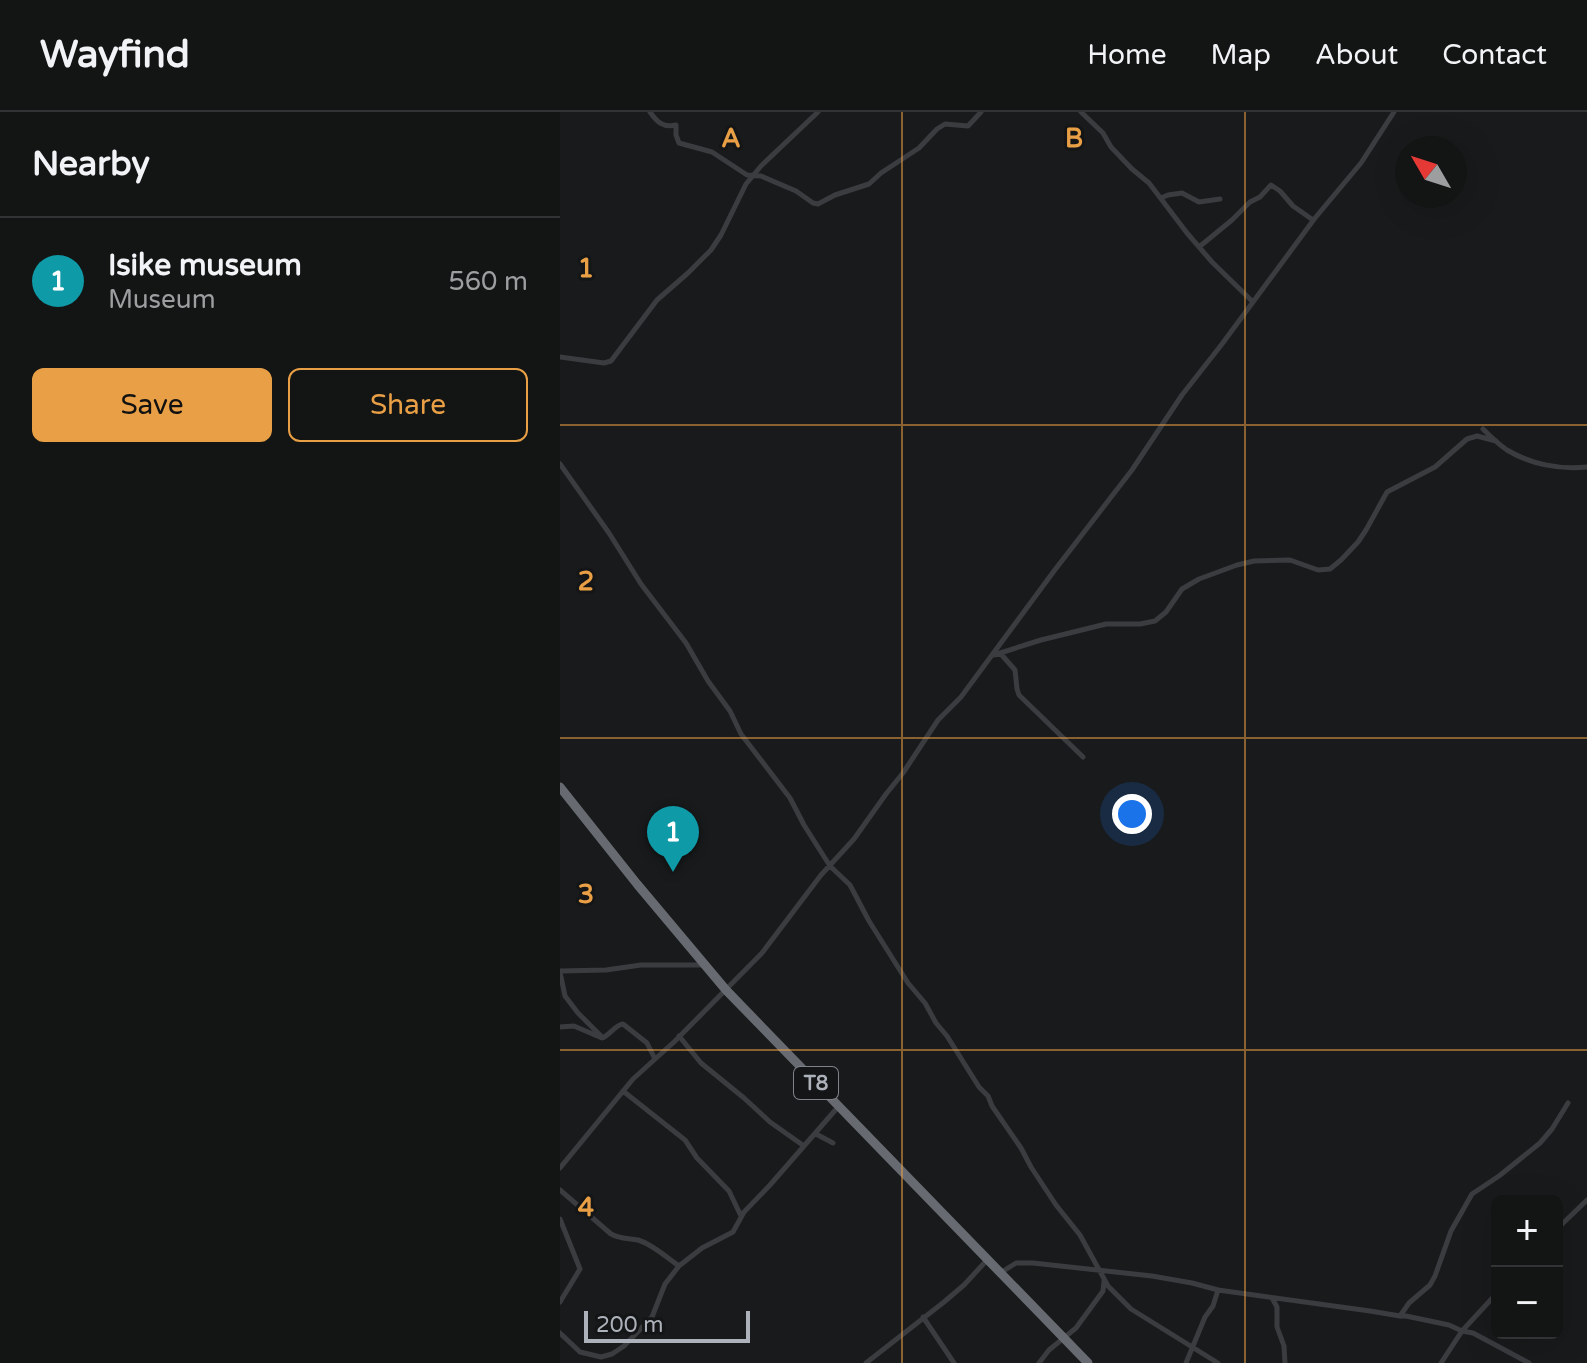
<!DOCTYPE html>
<meta charset="utf-8">
<style>
body{margin:0;font-family:"Varela Round",sans-serif;background:#1c1d1d;color:#f1f3f6}
.controls{position:absolute;right:24px;bottom:24px;display:grid;overflow:hidden;border-radius:12px;box-shadow:0 8px 32px #0002}
.controls button{width:72px;height:72px;display:grid;place-items:center;padding:0;border:0;border-bottom:2px solid #323334;background:#131414;color:#f1f3f6;font:40px sans-serif}
.compass{position:absolute;left:835px;top:24px;width:72px;height:72px;border-radius:50%;background:#131414;box-shadow:0 8px 32px #0002;rotate:309deg}
.scale{position:absolute;left:24px;bottom:20px;width:166px;box-sizing:border-box;padding-left:8px;border:4px solid #adb2ba;border-top:0;font-size:22px;line-height:28px;white-space:nowrap;color:#adb2ba;-webkit-text-stroke:6px #141516;paint-order:stroke}
.you{position:absolute;left:572px;top:702px;width:28px;height:28px;margin:-20px;border:6px solid #fff;border-radius:50%;background:#1a73e8;box-shadow:0 0 0 12px #1a73e833}
.badge{display:grid;place-items:center;width:52px;height:52px;border-radius:50%;background:#e89f45;color:#fff;font-size:26px;font-weight:700}
.pin{position:absolute;translate:-50% -66px;filter:drop-shadow(0 2px 4px #0008)}
.pin::after{content:'';position:absolute;top:42px;width:28px;height:24px;background:inherit;clip-path:polygon(0 0,100% 0,50% 100%)}
.list{margin:0;padding:0;list-style:none}
h2{display:flex;justify-content:space-between;align-items:center;height:104px;margin:0;padding:0 32px;font-size:34px}
h2 small{font-size:26px;font-weight:400;color:#9d9ea0}
.list li{display:grid;grid-template-columns:52px 1fr auto;gap:24px;align-items:center;box-sizing:border-box;height:128px;padding:0 32px;border-top:2px solid #323334}
.list b{display:block;font-size:30px;white-space:nowrap}
.list p{margin:0;font-size:26px;white-space:nowrap;color:#9d9ea0}
.list em{font-size:26px;font-style:normal;color:#9d9ea0}
.actions{display:flex;gap:16px;padding:24px 32px}
.actions a{flex:1;padding:18px 0;border:2px solid #e89f45;border-radius:12px;text-align:center;font-size:28px;color:#e89f45}
.actions .main{background:#e89f45;color:#111}
.map{position:relative;flex:none;width:1027px;height:1251px;overflow:hidden}
header{display:flex;align-items:center;gap:48px;box-sizing:border-box;height:112px;padding:0 40px;background:#131414;border-bottom:2px solid #323334}
header strong{font-size:38px}
nav{display:flex;gap:44px;margin-inline-start:auto;font-size:28px}
main{display:flex}
aside{flex:1;background:#131414}
.map>svg:first-child{display:block}
.lines{fill:none;stroke-linecap:round;stroke-linejoin:round}
.street{stroke:#3b3c40;stroke-width:5}
.highway{stroke:#676b71;stroke-width:9}
.grid{fill:none;stroke:#e89f45;stroke-width:2;stroke-opacity:0.55}
.labels{text-anchor:middle;stroke-width:6;stroke-linejoin:round;paint-order:stroke}
.shield{fill:#141516;stroke:#7f8389;stroke-width:2}
.shield-label{font-size:20px;font-weight:bold;fill:#adb2ba}
.grid-label{font-size:26px;text-anchor:middle;font-weight:bold;fill:#e89f45;stroke:#141516;stroke-width:6;stroke-linejoin:round;paint-order:stroke}
</style>
<header>
<strong>Wayfind</strong>
<nav><a>Home</a><a>Map</a><a>About</a><a>Contact</a></nav>
</header>
<main>
<aside>
<h2>Nearby<small></small></h2>
<ul class="list">
<li><span class="badge" style="background:#0f9aa8">1</span><div><b>Isike museum</b><p>Museum</p></div><em>560 m</em></li>
</ul>
<div class="actions"><a class="main">Save</a><a>Share</a></div>
</aside>
<div class="map">
<svg width="1027" height="1251" viewBox="0 0 1027 1251">
<rect width="100%" height="100%" fill="#191a1b"/>
<g class="lines">
<path class="street" d="M90,0C97,10 103,16 116,13V23L119,31L152,40L187,63L201,64L236,79L253,91L258,92L275,83L309,72L321,61L359,36L377,17L385,12L408,14L421,0
M521,0L543,21L551,35L572,57L589,71L627,121L652,150L693,190
M601,86L608,83L622,81L639,90L660,87
M639,135L672,108L690,90L700,85L711,73L720,79L733,94L753,108
M0,245L44,251L51,249L97,188L128,161L151,138L161,123L186,72L201,54L258,0
M923,317C930,324 938,332 947,338C970,352 1000,358 1027,355
M0,352L49,421L81,472L126,531L148,569L170,599L181,622L230,686L244,713L270,754L290,773L309,809L348,871L365,891L376,911L387,924L419,975L428,984L432,994L461,1036L471,1055L496,1093L520,1123L548,1174L571,1197L658,1251
M440,541L455,558L457,577L459,583L523,645
M434,543L481,528L546,512H580L595,509L606,500L622,477L639,467L677,453L694,449L730,448L758,458L770,457L781,448L798,430L806,418L827,380L875,355L907,327L917,324L936,329
M0,859L46,858L81,853H143
M0,860L5,884L18,901L41,924
M0,915L14,914L42,926C50,923 55,913 63,912L87,931L95,947
M119,924L141,951L184,986L210,1010L244,1034
M63,979L125,1028L137,1046L169,1079L181,1104
M256,1022L273,1031
M0,1056L73,967L114,930L202,841L261,763L294,727L326,682L343,661L378,608L401,585L494,459L572,358L622,283L662,232L755,106L801,51L834,0
M0,1078L51,1122C60,1127 68,1126 78,1128C92,1132 106,1145 119,1154
M0,1107L20,1157L0,1190
M997,1117L1027,1088
M440,1161L456,1151H473L592,1164L632,1171L658,1178L810,1199L840,1204H846L889,1213L902,1219L913,1221L969,1251
M712,1186L717,1195V1215L724,1234L725,1251
M840,1204L849,1191L870,1173L875,1164L891,1119L912,1082L939,1064L980,1031L992,1017L1008,991
M363,1205L394,1251
M0,1221L20,1240L41,1245L52,1242L64,1234L92,1205L105,1172L119,1154L142,1136L173,1120L184,1100L210,1073L278,995
M306,1251L384,1190L404,1173L427,1148
M479,1251L489,1238L516,1216L543,1179L544,1169
M626,1251L645,1205L653,1194L658,1178
M881,1251L902,1219L937,1181"/>
<path class="highway" d="M0,675L77,772L166,878L528,1251"/>
</g>
<path class="grid" d="M342,0V1251M685,0V1251M0,313H1027M0,626H1027M0,938H1027"/>
<g class="labels">
<rect class="shield" x="234" y="955" width="44" height="32" rx="6"/>
<g class="shield-label">
<text x="256" y="978">T8</text>
</g>
</g>
<g class="grid-label">
<text x="171" y="35">A</text>
<text x="514" y="35">B</text>
<text x="26" y="165">1</text>
<text x="26" y="478">2</text>
<text x="26" y="791">3</text>
<text x="26" y="1104">4</text>
</g>
</svg>
<div class="controls">
<button>+</button>
<button>−</button>
</div>
<svg class="compass" viewBox="-18 -18 36 36"><path d="M0-13l5 13h-10z" fill="#e53935"/><path d="M0 13l5-13h-10z" fill="#9d9ea0"/></svg>
<div class="scale">200 m</div>
<div class="you"></div>
<div class="pin badge" style="left:113px;top:760px;background:#0f9aa8">1</div>
</div>
</main>
